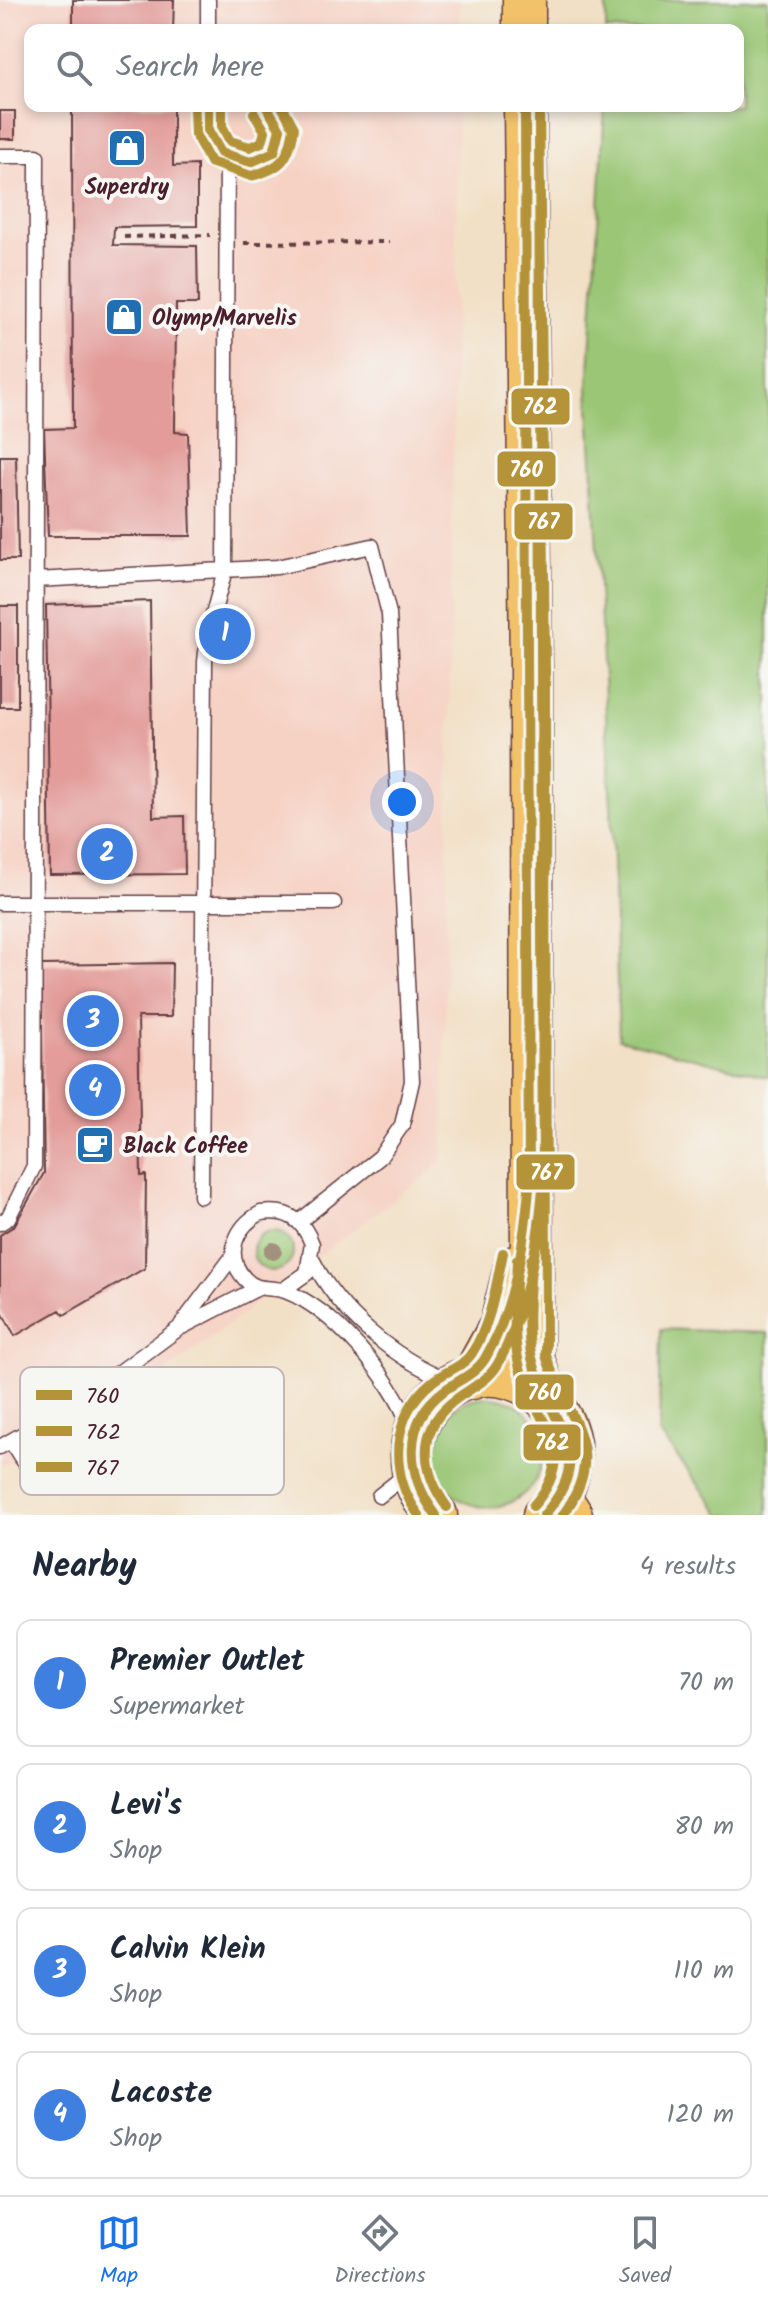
<!DOCTYPE html>
<style>
body{margin:0;font-family:Kalam,sans-serif;background:#f6f6f7;color:#1f2937}
.you{position:absolute;left:402px;top:802px;width:28px;height:28px;margin:-20px;border:6px solid #fff;border-radius:50%;background:#1a73e8;box-shadow:0 0 0 12px #1a73e833}
.badge{display:grid;place-items:center;width:52px;height:52px;border-radius:50%;background:#1a73e8;color:#fff;font-size:26px;font-weight:700}
.pin{position:absolute;translate:-50% -50%;border:4px solid #fff;box-shadow:0 2px 8px #0006}
.list{margin:0;padding:0;list-style:none}
h2{display:flex;justify-content:space-between;align-items:center;height:104px;margin:0;padding:0 32px;font-size:34px}
h2 small{font-size:26px;font-weight:400;color:#747a83}
.list li{display:grid;grid-template-columns:52px 1fr auto;gap:24px;align-items:center;box-sizing:border-box;height:128px;margin:0 16px 16px;padding:0 16px;border:2px solid #e0e1e3;border-radius:16px}
.list b{display:block;font-size:30px;white-space:nowrap}
.list p{margin:0;font-size:26px;white-space:nowrap;color:#747a83}
.list em{font-size:26px;font-style:normal;color:#747a83}
.icon{flex:none;width:44px;height:44px;fill:none;stroke:currentColor;stroke-width:2;stroke-linecap:round;stroke-linejoin:round}
.map{position:relative;flex:none;width:768px;height:1515px;overflow:hidden}
.search{position:absolute;background:#fff;box-shadow:0 4px 12px #0003;left:24px;right:24px;top:24px;height:88px;display:flex;align-items:center;gap:20px;box-sizing:border-box;padding:0 28px;border-radius:16px;color:#747a83;font-size:30px}
.sheet{height:680px;background:#fff}
nav{display:flex;justify-content:space-around;align-items:center;box-sizing:border-box;height:112px;border-top:2px solid #e0e1e3;background:#fff;font-size:22px;color:#747a83}
nav a{display:grid;justify-items:center;gap:4px}
nav .on{color:#1a73e8}
.map>svg:first-child{display:block}
.built{fill:#f6d2c4}
.green{fill:#9ac674;stroke:#727250;stroke-width:2}
.building{fill:#e39c9a}
.lines{fill:none;stroke-linecap:round;stroke-linejoin:round}
.service-casing{stroke:#633c42;stroke-width:17}
.primary-casing{stroke:#633c42;stroke-width:45}
.motorway-casing{stroke:#633c42;stroke-width:47}
.path{stroke:#633c42;stroke-width:4;stroke-dasharray:6 6;stroke-linecap:butt}
.service{stroke:#fff;stroke-width:14}
.primary{stroke:#f2c26a;stroke-width:42}
.motorway{stroke:#f2c26a;stroke-width:44}
.bus-1-casing{stroke:#f6f6f2;stroke-width:16}
.bus-2-casing{stroke:#f6f6f2;stroke-width:16}
.bus-3-casing{stroke:#f6f6f2;stroke-width:16}
.bus-1{stroke:#b49339;stroke-width:10}
.bus-2{stroke:#b49339;stroke-width:10}
.bus-3{stroke:#b49339;stroke-width:10}
.tree{fill:#a3917d}
.labels{text-anchor:middle;stroke-width:8;stroke-linejoin:round;paint-order:stroke}
.poi-label{font-size:22px;font-weight:bold;fill:#4a1f2b;stroke:#f6f6f2;text-anchor:start}
.key{fill:#f6f6f2;stroke:#c2b6b6;stroke-width:2}
.key-label{font-size:22px;fill:#4a1f2b}
.line-badge{stroke:#f6f6f2;stroke-width:3}
.badge-label{font-size:22px;text-anchor:middle;font-weight:bold;fill:#fff}
</style>
<div class="map">
<svg width="768" height="1515" viewBox="0 0 768 1515">
<rect width="100%" height="100%" fill="#f6f6f2"/>
<filter id="ink" filterUnits="userSpaceOnUse"><feTurbulence type="fractalNoise" baseFrequency=".0125" numOctaves="2"/><feDisplacementMap in="SourceGraphic" scale="16" xChannelSelector="R" yChannelSelector="G"/><feConvolveMatrix kernelMatrix="1 2 1 2 8 2 1 2 1" color-interpolation-filters="sRGB"/></filter>
<filter id="wash" filterUnits="userSpaceOnUse"><feTurbulence type="fractalNoise" baseFrequency=".006" numOctaves="4" result="noise"/><feDisplacementMap in="SourceGraphic" scale="32" xChannelSelector="R" yChannelSelector="G"/><feGaussianBlur stdDeviation="1.8" result="paint"/><feColorMatrix in="noise" values="0 0 0 0 0 0 0 0 0 0 0 0 0 0 0 0 0 1.4 0 .05"/><feComposite in="paint" operator="in"/></filter>
<g filter="url(#wash)">
<rect width="100%" height="100%" fill="#f2e0c6"/>
<path class="built" d="M0,0H460L459,30H30V106H458L443,1162L142,1390L0,1467Z"/>
<path class="green" d="M606,0H768V1077L619,1039L611,805L588,388L605,106H738V30H606Z
M253 1251a20 20 0 1 1 40 0a20 20 0 1 1-40 0Z
M661,1329L768,1333V1515H722L659,1433Z
M433 1452a55 55 0 1 1 110 0a55 55 0 1 1-110 0Z"/>
<g id="blocks">
<path class="building" d="M73,0H174L173,30H73Z
M72,106H173V166L197,165V226L114,227L113,245L197,246L198,304H176L175,432L188,433L191,536H48L44,429L73,428Z
M0,111H15V139H0Z
M0,456H16L18,560H0Z
M150,601L153,817L184,816L185,874L50,875L46,605Z
M0,606H18V707H0Z
M172,963L171,1017H138L141,1176L146,1175L145,1268L64,1315L60,1310L15,1336L0,1309V1235L14,1226L44,1173L41,965Z"/>
</g>
</g>
<g filter="url(#ink)">
<use href="#blocks" fill-opacity="0" stroke="#633c42" stroke-width="2"/>
<g class="lines">
<g class="service-casing">
<path id="service" d="M208,0V30
M208,106V130L221,153L251,162L274,152L280,129L266,106
M0,156H37L34,1166L8,1218L0,1223
M36,580L277,567L372,546L389,614L412,1081L402,1125L380,1157L300,1221
M0,903H334
M201,1196L205,662L208,633L225,570L227,156
M312,1259C338,1312 393,1358 448,1380
M283,1290L307,1273L312,1244C303,1219 287,1209 261,1213C236,1226 223,1255 245,1279C257,1292 271,1286 285,1291C333,1309 392,1378 409,1425
M181,1325L233,1256
M11,1441C28,1470 32,1477 68,1475C93,1451 101,1432 82,1400
M0,1447L82,1400L178,1329L258,1288
M379,1496L408,1473"/>
</g>
<g class="primary-casing">
<path id="primary" d="M524,0V30
M525,106L531,669L532,1357L546,1398
M472,1378L501,1325L515,1267
M436,1515C368,1439 457,1333 538,1392C554,1404 566,1423 569,1443C572,1470 565,1497 544,1515"/>
</g>
<g class="motorway-casing">
<path id="motorway" d="M559,1498L570,1515"/>
</g>
<path class="path" d="M124,237L210,235
M244,243L389,242"/>
<use href="#service" class="service"/>
<use href="#primary" class="primary"/>
<use href="#motorway" class="motorway"/>
<g class="bus-1-casing">
<path id="bus-1" d="M208,106V130L221,153L251,162L274,152L280,129L266,106
M531,1260C530,1292 525,1327 532,1358C547,1424 601,1450 544,1515
M436,1515C406,1475 401,1422 445,1390C460,1379 478,1373 487,1355C515,1305 524,1245 529,1189L525,106"/>
</g>
<g class="bus-2-casing">
<path id="bus-2" d="M194,106L195,134L210,162L251,176C282,168 289,159 294,128L282,106
M517,1260C516,1292 512,1327 518,1359C529,1419 585,1447 533,1506
M447,1507C423,1474 416,1433 450,1404C468,1388 489,1383 500,1360C527,1308 538,1247 543,1189L539,106"/>
</g>
<g class="bus-3-casing">
<path id="bus-3" d="M222,106V126L230,141L250,147L262,142L265,131L254,113
M539,106L545,669L546,1355C564,1417 612,1447 563,1515
M419,1515C388,1474 391,1415 432,1382C445,1371 463,1367 472,1353C491,1324 496,1286 503,1253"/>
</g>
<use href="#bus-1" class="bus-1"/>
<use href="#bus-2" class="bus-2"/>
<use href="#bus-3" class="bus-3"/>
</g>
<circle class="tree" cx="273" cy="1251" r="9"/>
</g>
<defs>
<g id="shop-square" transform="scale(2)"><rect x="-9" y="-9" width="18" height="18" rx="4" fill="#1f6fb2" stroke="#f6f6f2"/><path d="M-5-2.5h2.3a2.7 3.5 0 0 1 5.4 0H5L5.5 6h-11ZM-1.5-2.5h3a1.5 2.3 0 0 0-3 0Z" fill="#fff"/></g>
<g id="cafe-square" transform="scale(2)"><rect x="-9" y="-9" width="18" height="18" rx="4" fill="#1f6fb2" stroke="#f6f6f2"/><path d="M-5.5-4.5H6V0H3Q3 3.5 0 3.5H-2.5Q-5.5 3.5-5.5 0ZM3-3.2v2h1.7v-2ZM-6 4.5H4V6H-6Z" fill="#fff"/></g>
</defs>
<g fill-rule="evenodd">
<use href="#shop-square" x="127" y="148"/>
<use href="#shop-square" x="124" y="317"/>
<use href="#cafe-square" x="95" y="1145"/>
</g>
<g class="labels">
<g class="poi-label">
<text x="127" y="194" text-anchor="middle">Superdry</text>
<text x="152" y="325">Olymp/Marvelis</text>
<text x="123" y="1153">Black Coffee</text>
</g>
</g>
<rect x="20" y="1367" width="264" height="128" rx="12" class="key"/>
<rect x="36" y="1390" width="36" height="10" fill="#b49339"/>
<rect x="36" y="1426" width="36" height="10" fill="#b49339"/>
<rect x="36" y="1462" width="36" height="10" fill="#b49339"/>
<g class="key-label">
<text x="86" y="1403">760</text>
<text x="86" y="1439">762</text>
<text x="86" y="1475">767</text>
</g>
<g class="line-badge">
<rect x="510" y="387" width="61" height="39" rx="8" fill="#b49339"/>
<rect x="496" y="450" width="61" height="38" rx="8" fill="#b49339"/>
<rect x="513" y="502" width="61" height="39" rx="8" fill="#b49339"/>
<rect x="515" y="1153" width="61" height="38" rx="8" fill="#b49339"/>
<rect x="514" y="1373" width="61" height="38" rx="8" fill="#b49339"/>
<rect x="522" y="1423" width="60" height="39" rx="8" fill="#b49339"/>
</g>
<g class="badge-label">
<text x="540" y="414">762</text>
<text x="526" y="477">760</text>
<text x="543" y="529">767</text>
<text x="546" y="1180">767</text>
<text x="544" y="1400">760</text>
<text x="552" y="1450">762</text>
</g>
</svg>
<div class="you"></div>
<div class="pin badge" style="left:225px;top:634px;background:#3f7fe0">1</div>
<div class="pin badge" style="left:107px;top:854px;background:#3f7fe0">2</div>
<div class="pin badge" style="left:93px;top:1021px;background:#3f7fe0">3</div>
<div class="pin badge" style="left:95px;top:1090px;background:#3f7fe0">4</div>
<div class="search"><svg class="icon" aria-label="search" viewBox="0 0 24 24"><circle cx="10" cy="10" r="6"/><path d="M15 15l6 6"/></svg>Search here</div>
</div>
<section class="sheet">
<h2>Nearby<small>4 results</small></h2>
<ul class="list">
<li><span class="badge" style="background:#3f7fe0">1</span><div><b>Premier Outlet</b><p>Supermarket</p></div><em>70 m</em></li>
<li><span class="badge" style="background:#3f7fe0">2</span><div><b>Levi's</b><p>Shop</p></div><em>80 m</em></li>
<li><span class="badge" style="background:#3f7fe0">3</span><div><b>Calvin Klein</b><p>Shop</p></div><em>110 m</em></li>
<li><span class="badge" style="background:#3f7fe0">4</span><div><b>Lacoste</b><p>Shop</p></div><em>120 m</em></li>
</ul>
</section>
<nav>
<a class="on"><svg class="icon" aria-label="map" viewBox="0 0 24 24"><path d="M3 6l6-2 6 2 6-2v14l-6 2-6-2-6 2zM9 4v14M15 6v14"/></svg>Map</a>
<a><svg class="icon" aria-label="directions" viewBox="0 0 24 24"><path d="M12 3l9 9-9 9-9-9zM9 14v-3h6M13 9l2 2-2 2"/></svg>Directions</a>
<a><svg class="icon" aria-label="saved" viewBox="0 0 24 24"><path d="M7 4h10v16l-5-4-5 4z"/></svg>Saved</a>
</nav>
